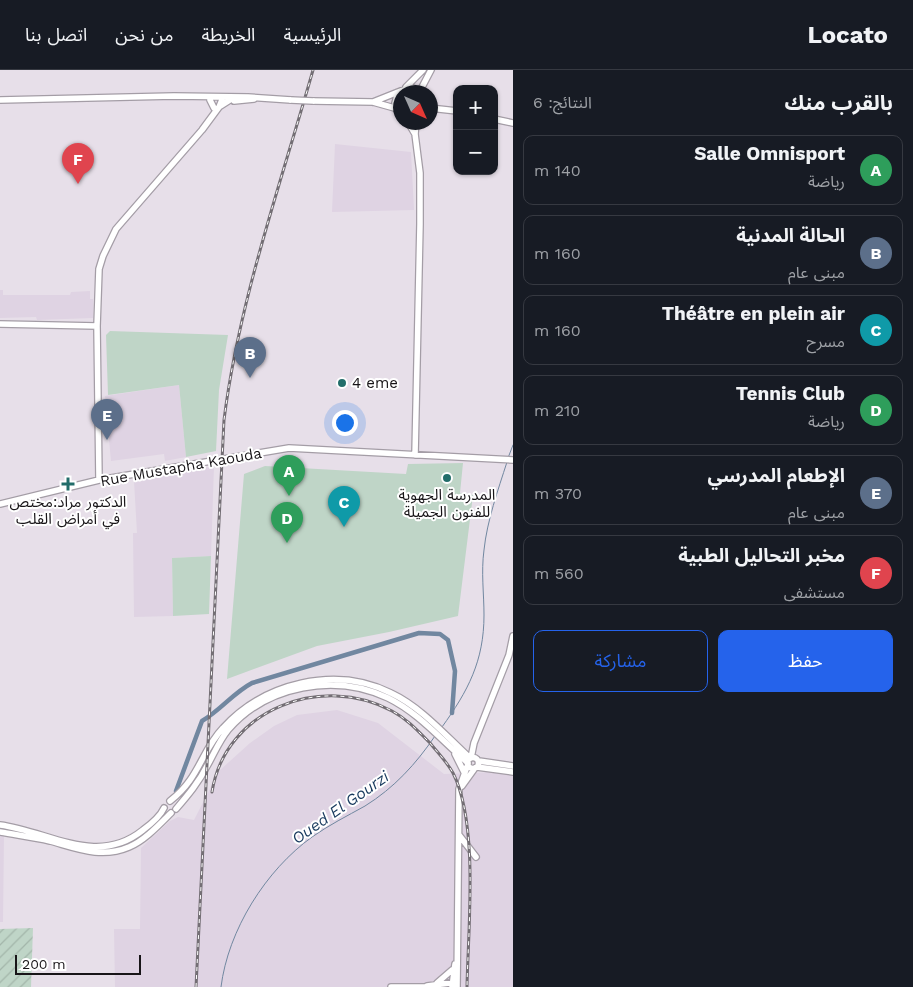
<!DOCTYPE html>
<html lang="ar">
<meta charset="utf-8">
<style>
body{margin:0;font-family:"Work Sans","Noto Sans Arabic",sans-serif;background:#242831;color:#f1f3f6;direction:rtl}
.controls{position:absolute;right:15px;top:15px;display:grid;overflow:hidden;border-radius:10px;box-shadow:0 1px 4px #0004}
.controls button{width:45px;height:45px;display:grid;place-items:center;padding:0;border:0;border-bottom:1px solid #363941;background:#171b24;color:#f1f3f6;font:25px sans-serif}
.compass{position:absolute;left:393px;top:15px;width:45px;height:45px;border-radius:50%;background:#171b24;box-shadow:0 1px 4px #0004;rotate:135deg}
.scale{position:absolute;left:15px;bottom:12px;width:126px;box-sizing:border-box;padding-left:5px;border:2px solid #181518;border-top:0;font-size:14px;line-height:18px;white-space:nowrap;color:#181518;-webkit-text-stroke:4px #fff;paint-order:stroke}
.you{position:absolute;left:344px;top:352px;width:18px;height:18px;margin:-12px;border:4px solid #fff;border-radius:50%;background:#1a73e8;box-shadow:0 0 0 8px #1a73e833}
.badge{display:grid;place-items:center;width:32px;height:32px;border-radius:50%;background:#2563eb;color:#fff;font-size:16px;font-weight:700}
.pin{position:absolute;translate:-50% -41px;filter:drop-shadow(0 1px 2px #0008)}
.pin::after{content:'';position:absolute;top:26px;width:18px;height:15px;background:inherit;clip-path:polygon(0 0,100% 0,50% 100%)}
.list{margin:0;padding:0;list-style:none}
h2{display:flex;justify-content:space-between;align-items:center;height:65px;margin:0;padding:0 20px;font-size:21px}
h2 small{font-size:16px;font-weight:400;color:#9ea1a6}
.list li{display:grid;grid-template-columns:32px 1fr auto;gap:15px;align-items:center;box-sizing:border-box;height:70px;margin:0 10px 10px;padding:0 10px;border:1px solid #363941;border-radius:10px}
.list b{display:block;font-size:19px;white-space:nowrap}
.list p{margin:0;font-size:16px;white-space:nowrap;color:#9ea1a6}
.list em{font-size:16px;font-style:normal;color:#9ea1a6}
.actions{display:flex;gap:10px;padding:15px 20px}
.actions a{flex:1;padding:11px 0;border:1px solid #2563eb;border-radius:10px;text-align:center;font-size:18px;color:#2563eb}
.actions .main{background:#2563eb;color:#fff}
.map{position:relative;flex:none;width:513px;height:917px;overflow:hidden;direction:ltr}
header{display:flex;align-items:center;gap:30px;box-sizing:border-box;height:70px;padding:0 25px;background:#171b24;border-bottom:1px solid #363941}
header strong{font-size:24px}
nav{display:flex;gap:28px;margin-inline-start:auto;font-size:18px}
main{display:flex}
aside{flex:1;background:#171b24}
.map>svg:first-child{display:block}
.built{fill:#dfd3e3}
.garden{fill:url(#garden-furrows)}
.pitch{fill:#bfd5c7}
.lines{fill:none;stroke-linecap:round;stroke-linejoin:round}
.stream{stroke:#7187a0;stroke-width:1}
.canal{stroke:#7187a0;stroke-width:4.5}
.secondary-casing{stroke:#a49da6;stroke-width:8}
.secondary{stroke:#fff;stroke-width:5.5}
.rail-casing{stroke:#736e74;stroke-width:3}
.rail{stroke:#fff;stroke-width:1;stroke-dasharray:4;stroke-linecap:butt}
.secondary-bridge-casing{stroke:#a49da6;stroke-width:8;stroke-linecap:butt}
.secondary-bridge{stroke:#fff;stroke-width:5.5}
.poi-dot{fill:#226d6a;stroke:#fff;stroke-width:2}
.labels{text-anchor:middle;stroke-width:4;stroke-linejoin:round;paint-order:stroke}
.poi-label{font-size:15px;fill:#181518;stroke:#fff}
.street-label{font-size:15px;fill:#181518;stroke:#fff}
.water-label{font-size:16px;font-style:italic;fill:#17395d;stroke:#fff}
</style>
<header>
<strong>Locato</strong>
<nav><a>الرئيسية</a><a>الخريطة</a><a>من نحن</a><a>اتصل بنا</a></nav>
</header>
<main>
<aside>
<h2>بالقرب منك<small>النتائج: 6</small></h2>
<ul class="list">
<li><span class="badge" style="background:#2e9e5b">A</span><div><b>Salle Omnisport</b><p>رياضة</p></div><em>140 m</em></li>
<li><span class="badge" style="background:#5c6f8a">B</span><div><b>الحالة المدنية</b><p>مبنى عام</p></div><em>160 m</em></li>
<li><span class="badge" style="background:#0f9aa8">C</span><div><b>Théâtre en plein air</b><p>مسرح</p></div><em>160 m</em></li>
<li><span class="badge" style="background:#2e9e5b">D</span><div><b>Tennis Club</b><p>رياضة</p></div><em>210 m</em></li>
<li><span class="badge" style="background:#5c6f8a">E</span><div><b>الإطعام المدرسي</b><p>مبنى عام</p></div><em>370 m</em></li>
<li><span class="badge" style="background:#e0444e">F</span><div><b>مخبر التحاليل الطبية</b><p>مستشفى</p></div><em>560 m</em></li>
</ul>
<div class="actions"><a class="main">حفظ</a><a>مشاركة</a></div>
</aside>
<div class="map">
<svg width="513" height="917" viewBox="0 0 513 917">
<defs>
<pattern id="garden-furrows" width="10" height="10" patternUnits="userSpaceOnUse" patternTransform="scale(1.25)"><rect width="10" height="10" fill="#bfd5c7"/><path d="M-1 1l2-2M0 10L10 0M9 11l2-2" fill="none" stroke="#a3b6aa"/></pattern>
</defs>
<rect width="100%" height="100%" fill="#e7dfe9"/>
<path class="built" d="M335,74L411,82L414,140L332,142Z
M0,220H3V225H70L71,222L90,221V229H93V248L37,250L36,247L0,248Z
M179,315L186,387L165,391L164,384L111,391L105,326Z
M214,396L211,486L172,488L173,546L134,547L133,463H137L134,411Z
M337,640L378,653L444,704L495,702L513,705V917H115L114,859H140L141,778L170,751L178,747L194,750L219,701L250,673L274,656L297,645Z
M0,764H4L3,852H0Z"/>
<path class="garden" d="M33,858L31,917H0V859Z"/>
<path class="pitch" d="M110,261L228,265L219,320L216,381L186,387L179,315L108,325L106,265Z
M463,393L460,423L473,425L458,546L389,562L317,576L227,609L244,404L265,396L406,404L408,394Z
M211,486L209,544L173,546L172,488Z"/>
<g class="lines">
<path class="stream" d="M508,388L513,375
M442,657C468,621 484,591 484,545C484,524 481,502 484,480C487,451 498,420 507,392
M221,917C228,860 266,800 312,767C329,755 347,746 365,736C394,718 416,694 435,666"/>
<path class="canal" d="M176,721L202,651C221,640 233,623 252,613L419,563L440,564L448,570L455,601L452,643"/>
<g class="secondary-casing">
<path id="secondary" d="M406,17L423,0
M420,21L431,0
M0,30L174,26L248,27L291,30
M210,30L214,38
M234,31L254,29
M313,31L373,32L398,39
M373,32L398,22
M219,37L230,30
M430,38L457,41
M400,41L395,33L398,22L411,17L421,22
M494,49L513,53
M408,52L415,64
M0,254L97,256
M415,385L420,154V103L415,64L416,52
M99,410L97,256L99,199L103,186L116,159L202,60L219,37L223,27
M0,434L99,410L289,378L513,390
M455,684L464,702
M467.5 693a5.5 5.5 0 1 1 11 0a5.5 5.5 0 1 1-11 0Z
M471,688L474,673L509,585L513,566
M479,691L513,696
M477,697L513,702
M462,716L475,698
M170,731C200,708 201,681 223,658C264,613 335,595 391,623C421,637 446,666 470,688
M176,739C188,725 199,712 207,696C214,684 219,671 228,660C267,615 335,603 388,628C419,643 442,671 468,693
M0,755C51,762 97,797 143,760C151,754 160,747 164,738
M0,762C16,765 33,767 50,771C76,778 101,789 129,777C144,771 159,755 171,743
M459,765L476,787
M437,913L452,900
M427,916L457,912
M391,917H430
M452,917L455,894
M457,917L459,719L468,694"/>
</g>
<use href="#secondary" class="secondary"/>
<g class="rail-casing">
<path id="rail" d="M212,722C225,639 322,603 392,641C407,649 418,661 430,673C438,683 447,692 453,703C479,754 468,859 467,917
M196,917L224,350C239,231 280,116 313,0"/>
</g>
<use href="#rail" class="rail"/>
<g class="secondary-bridge-casing">
<path id="secondary-bridge" d="M291,30L313,31"/>
</g>
<use href="#secondary-bridge" class="secondary-bridge"/>
</g>
<g class="poi-dot">
<circle cx="342" cy="313" r="5"/>
<circle cx="447" cy="408" r="5"/>
<path d="M65.5 406.5h5v5h5v5h-5v5h-5v-5h-5v-5h5z"/>
</g>
<g class="labels">
<g class="poi-label">
<text x="352" y="318" text-anchor="start">4 eme</text>
<text x="447" y="430">المدرسة الجهوية<tspan x="447" dy="17">للفنون الجميلة</tspan></text>
<text x="68" y="437">الدكتور مراد:مختص<tspan x="68" dy="17">في أمراض القلب</tspan></text>
</g>
<g class="street-label">
<text transform="translate(181 397) rotate(-10)" y="5">Rue Mustapha Kaouda</text>
</g>
<g class="water-label">
<text transform="translate(340 737) rotate(-35)" y="6">Oued El Gourzi</text>
</g>
</g>
</svg>
<div class="controls">
<button>+</button>
<button>−</button>
</div>
<svg class="compass" viewBox="-18 -18 36 36"><path d="M0-13l5 13h-10z" fill="#e53935"/><path d="M0 13l5-13h-10z" fill="#9ea1a6"/></svg>
<div class="scale">200 m</div>
<div class="you"></div>
<div class="pin badge" style="left:289px;top:426px;background:#2e9e5b">A</div>
<div class="pin badge" style="left:250px;top:308px;background:#5c6f8a">B</div>
<div class="pin badge" style="left:344px;top:457px;background:#0f9aa8">C</div>
<div class="pin badge" style="left:287px;top:473px;background:#2e9e5b">D</div>
<div class="pin badge" style="left:107px;top:370px;background:#5c6f8a">E</div>
<div class="pin badge" style="left:78px;top:114px;background:#e0444e">F</div>
</div>
</main>
